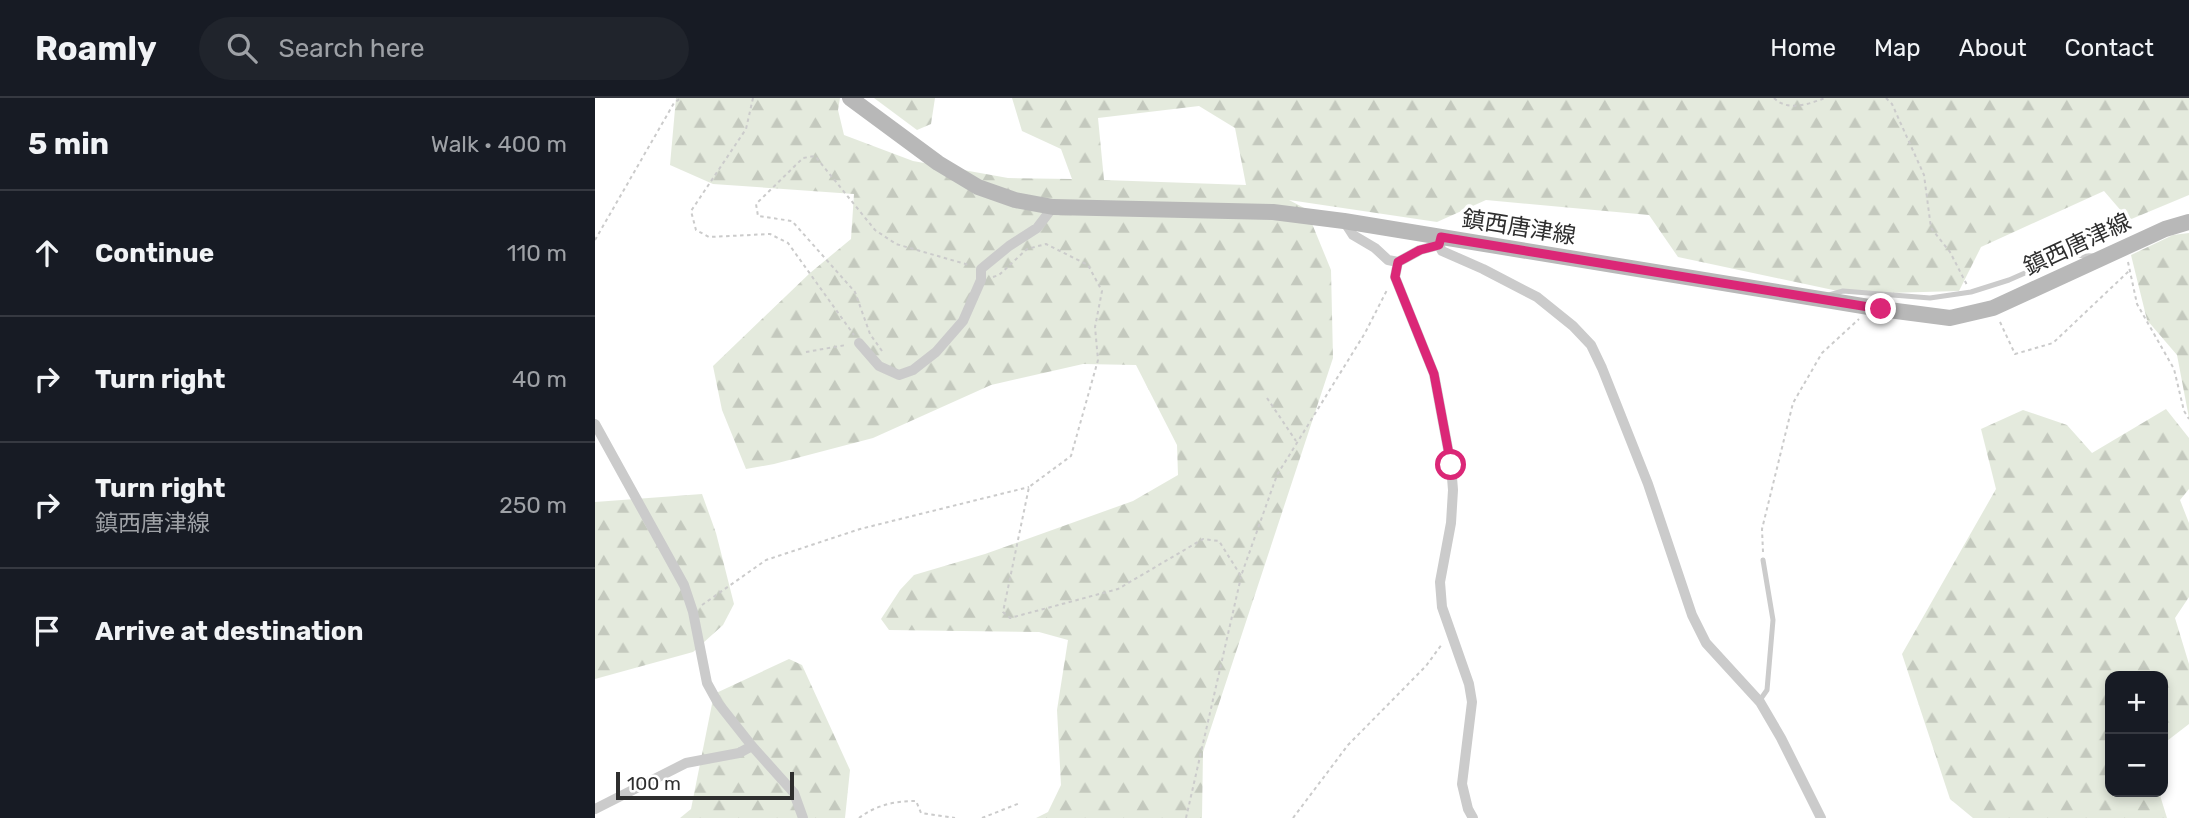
<!DOCTYPE html>
<meta charset="utf-8">
<style>
body{margin:0;font-family:Rubik,"Noto Sans JP",sans-serif;background:#20242c;color:#f1f3f6}
.controls{position:absolute;right:21px;bottom:21px;display:grid;overflow:hidden;border-radius:14px;box-shadow:0 4px 10px #0003}
.controls button{width:63px;height:63px;display:grid;place-items:center;padding:0;border:0;border-bottom:2px solid #363941;background:#171b24;color:#f1f3f6;font:35px sans-serif}
.scale{position:absolute;left:21px;bottom:18px;width:178px;box-sizing:border-box;padding-left:7px;border:4px solid #2e2e2e;border-top:0;font-size:19px;line-height:24px;white-space:nowrap;color:#2e2e2e;-webkit-text-stroke:5px #fff;paint-order:stroke}
.stop{position:absolute;width:21px;height:21px;margin:-16px;border:5px solid #db2777;border-radius:50%;background:#fff}
.stop.end{background:#db2777;border-color:#fff;box-shadow:0 2px 7px #0008}
.list{margin:0;padding:0;list-style:none}
h2{display:flex;justify-content:space-between;align-items:center;height:91px;margin:0;padding:0 28px;font-size:30px}
h2 small{font-size:23px;font-weight:400;color:#9ea1a6}
.list li{display:grid;grid-template-columns:46px 1fr auto;gap:21px;align-items:center;box-sizing:border-box;height:126px;padding:0 28px;border-top:2px solid #363941}
.list b{display:block;font-size:26px;white-space:nowrap}
.list p{margin:0;font-size:23px;white-space:nowrap;color:#9ea1a6}
.list em{font-size:23px;font-style:normal;color:#9ea1a6}
.icon{flex:none;width:38px;height:38px;fill:none;stroke:currentColor;stroke-width:2;stroke-linecap:round;stroke-linejoin:round}
.map{position:relative;flex:none;width:1594px;height:720px;overflow:hidden}
header{display:flex;align-items:center;gap:42px;box-sizing:border-box;height:98px;padding:0 35px;background:#171b24;border-bottom:2px solid #363941}
header strong{font-size:33px}
nav{display:flex;gap:38px;margin-inline-start:auto;font-size:24px}
.search{width:490px;height:63px;background:#20242c;display:flex;align-items:center;gap:18px;box-sizing:border-box;padding:0 24px;border-radius:38px;color:#9ea1a6;font-size:26px}
main{display:flex}
aside{flex:1;background:#171b24}
.map>svg:first-child{display:block}
.forest{fill:url(#forest-firs);fill-rule:evenodd}
.lines{fill:none;stroke-linecap:round;stroke-linejoin:round}
.path{stroke:#cbcbcb;stroke-width:2;stroke-dasharray:3.5 3.5;stroke-linecap:butt}
.service{stroke:#cbcbcb;stroke-width:5}
.minor{stroke:#cbcbcb;stroke-width:10}
.secondary{stroke:#b8b8b8;stroke-width:16}
.route{stroke:#db2777;stroke-width:9}
.labels{text-anchor:middle;stroke-width:7;stroke-linejoin:round;paint-order:stroke}
.street-label{font-size:23px;fill:#2e2e2e;stroke:#fff}
</style>
<header>
<strong>Roamly</strong>
<div class="search"><svg class="icon" aria-label="search" viewBox="0 0 24 24"><circle cx="10" cy="10" r="6"/><path d="M15 15l6 6"/></svg>Search here</div>
<nav><a>Home</a><a>Map</a><a>About</a><a>Contact</a></nav>
</header>
<main>
<aside>
<h2>5 min<small>Walk · 400 m</small></h2>
<ul class="list">
<li><svg class="icon" aria-label="ahead" viewBox="0 0 24 24"><path d="M12 20V5M6 11l6-6 6 6"/></svg><div><b>Continue</b></div><em>110 m</em></li>
<li><svg class="icon" aria-label="right" viewBox="0 0 24 24"><path d="M7 20v-9h11M14 6l5 5-5 5"/></svg><div><b>Turn right</b></div><em>40 m</em></li>
<li><svg class="icon" aria-label="right" viewBox="0 0 24 24"><path d="M7 20v-9h11M14 6l5 5-5 5"/></svg><div><b>Turn right</b><p>鎮西唐津線</p></div><em>250 m</em></li>
<li><svg class="icon" aria-label="arrive" viewBox="0 0 24 24"><path d="M6 21V4h12l-3 4 3 4H6"/></svg><div><b>Arrive at destination</b></div></li>
</ul>
</aside>
<div class="map">
<svg width="1594" height="720" viewBox="0 0 1594 720">
<defs>
<pattern id="forest-firs" width="22" height="20" patternUnits="userSpaceOnUse" patternTransform="scale(1.75)"><rect width="22" height="20" fill="#e4eadd"/><path d="M5 1l3.5 6h-7zM16 11l3.5 6h-7z" fill="#c4c9be"/></pattern>
</defs>
<rect width="100%" height="100%" fill="#fff"/>
<path class="forest" d="M81,0H245L243,12L249,37L318,63L413,80L477,81L466,51L427,33L417,0H1594V97L1534,122L1509,93L1386,149L1364,193L1257,196L1083,159L1054,117L891,102L842,124L694,102L711,111L736,172L738,260L608,654L607,720H441L453,714L466,687L462,612L473,542L444,534L294,532L286,521L305,492L319,477L390,456L538,403L583,377L582,347L541,267L488,266L396,287L278,340L179,366L151,371L127,312L118,268L215,175L256,141L259,96L118,86L75,67ZM604,8L640,30L651,87L509,82L503,20Z
M279,0H340L336,26L322,32Z
M1594,135V320L1582,257L1552,222L1536,157L1578,137Z
M1571,311L1594,340V391L1585,402L1594,425V499L1580,520L1594,566V626L1568,646V578H1515V694H1564L1572,720H1378L1355,701L1307,556L1401,391L1386,331L1428,312L1472,327L1497,355Z
M107,396L121,435L139,506L128,527L98,554L0,581V404Z
M194,561L207,567L255,672L250,720H85L96,711L119,596Z"/>
<g class="lines">
<path class="path" d="M158,0L151,31L96,113L101,132L114,139L175,136L193,145L259,237
M1179,0C1193,14 1214,6 1230,0
M1291,0L1297,6L1329,77L1336,130L1355,154L1372,187
M0,142L79,5L86,0
M1533,164L1542,206L1579,271L1589,313L1594,321
M398,179L404,177L432,151L451,146L493,167L507,193L500,229L503,262L476,358L434,389L408,514L415,520L523,491L608,441L624,443L646,478L682,377L770,235L792,192
M1405,224L1420,256L1458,245L1535,172
M287,253L275,236L260,194L197,123L163,118L161,106L208,60L220,58L280,132L301,146L374,167
M211,254L251,247
M672,300L701,343
M1168,454L1167,431L1198,305L1227,255L1264,221
M107,507L171,462L265,431L434,389
M264,720C281,707 300,703 321,703L326,715L360,720
M387,720L425,705
M591,720L646,479
M698,720L753,647L831,568L847,546"/>
<path class="service" d="M1234,197L1248,193L1335,200L1376,194L1414,182L1471,157L1500,158
M1165,602L1172,592L1178,522L1168,462"/>
<path class="minor" d="M749,123L758,137L780,150L793,162L803,164L825,152L844,147L845,142
M844,147L847,153L888,171L942,199L978,228L996,247L1007,270L1053,386L1097,517L1111,545L1165,604L1186,640L1226,720
M803,164L800,179L839,276L856,367L858,392L856,425L845,484L847,509L874,586L877,604L867,686L873,711L878,720
M264,245L284,268L304,277L318,272L341,254L368,223L386,182V171L414,148L442,130L458,109
M0,326L89,487L98,514L112,585L123,605L157,648L199,695L208,720
M0,711L91,665L144,655L157,648"/>
<path class="secondary" d="M255,0L343,65L383,89L420,102L458,109L678,114L749,123L1286,211L1355,220L1398,210L1570,131L1594,124"/>
</g>
<g class="lines">
<path class="route" d="M856,367L839,276L800,179L803,164L825,152L844,147L846,139L1286,211"/>
</g>
<g class="labels">
<g class="street-label">
<text transform="translate(924 129) rotate(9)" y="8">鎮西唐津線</text>
<text transform="translate(1482 146) rotate(-25)" y="8">鎮西唐津線</text>
</g>
</g>
</svg>
<div class="controls">
<button>+</button>
<button>−</button>
</div>
<div class="scale">100 m</div>
<div class="stop" style="left:856px;top:367px"></div>
<div class="stop end" style="left:1286px;top:211px"></div>
</div>
</main>
